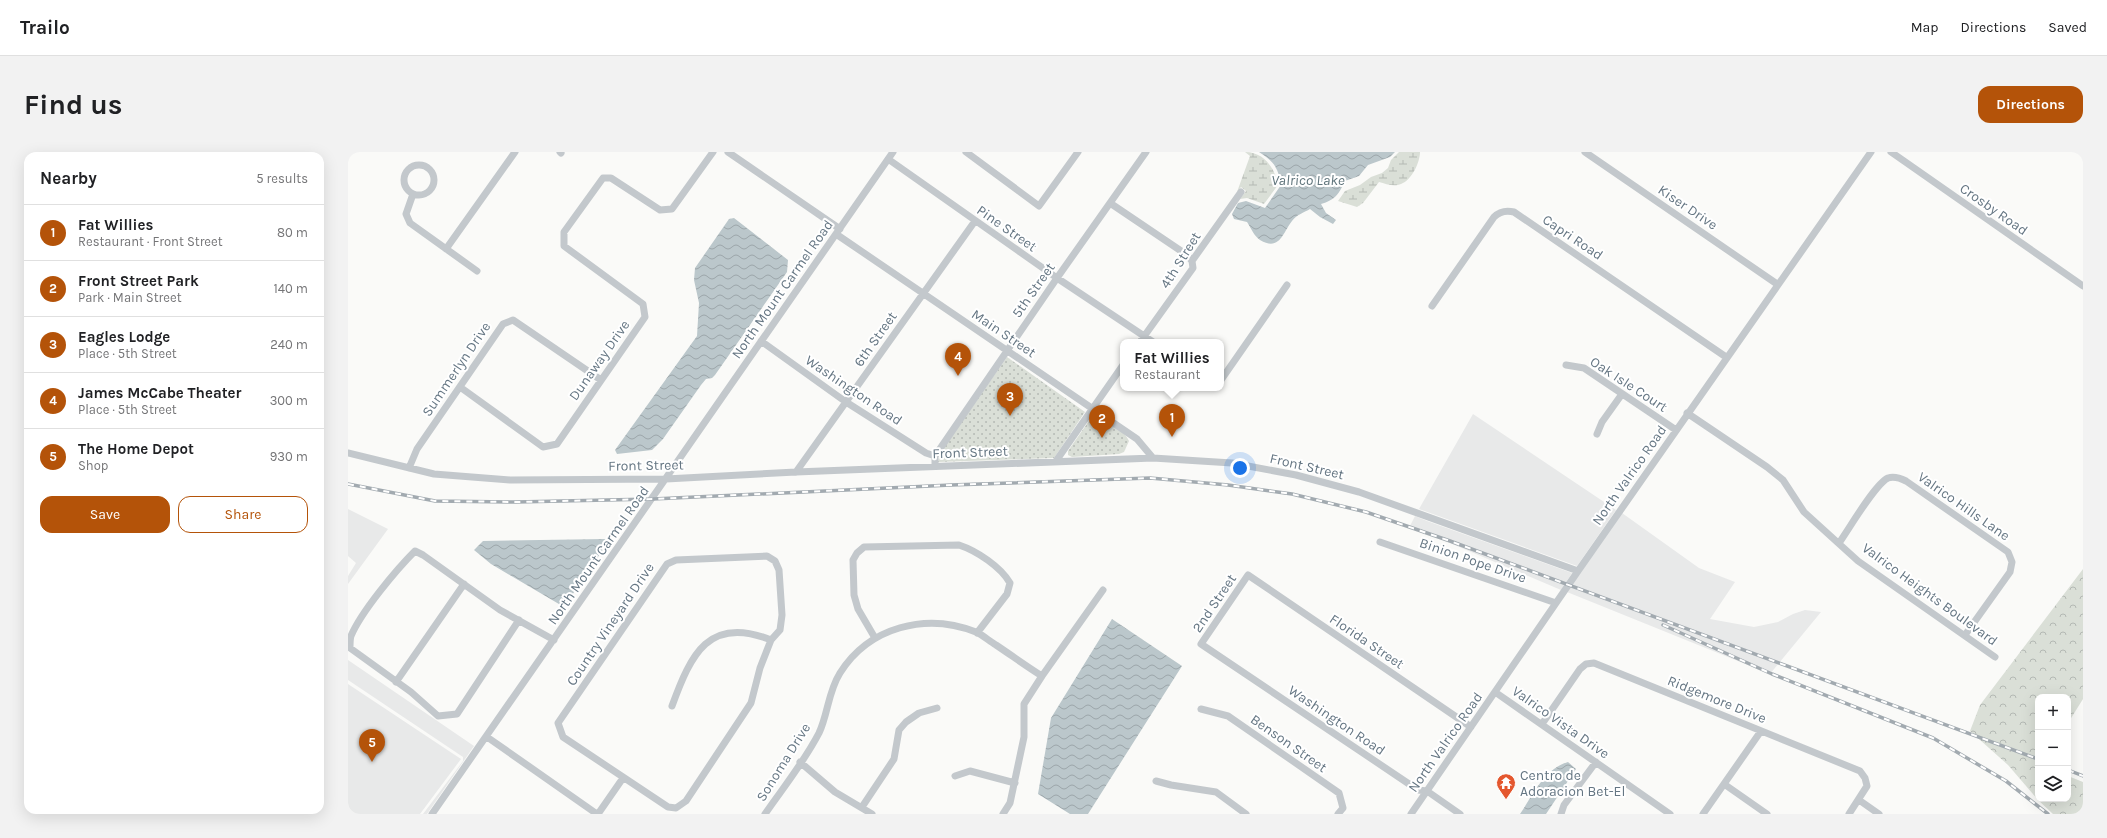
<!DOCTYPE html>
<meta charset="utf-8">
<style>
body{margin:0;font-family:Karla,sans-serif;background:#f2f2f2;color:#202124}
.controls{position:absolute;right:12px;bottom:12px;display:grid;overflow:hidden;border-radius:8px;box-shadow:0 4px 16px #0002}
.controls button{width:36px;height:36px;display:grid;place-items:center;padding:0;border:0;border-bottom:1px solid #e0e0e0;background:#fff;color:#202124;font:20px sans-serif}
.you{position:absolute;left:892px;top:316px;width:14px;height:14px;margin:-10px;border:3px solid #fff;border-radius:50%;background:#1a73e8;box-shadow:0 0 0 6px #1a73e833}
.badge{display:grid;place-items:center;width:26px;height:26px;border-radius:50%;background:#b45309;color:#fff;font-size:13px;font-weight:700}
.pin{position:absolute;translate:-50% -33px;filter:drop-shadow(0 1px 2px #0008)}
.pin::after{content:'';position:absolute;top:21px;width:14px;height:12px;background:inherit;clip-path:polygon(0 0,100% 0,50% 100%)}
.popup{position:absolute;left:772px;top:187px;width:104px;height:52px;box-sizing:border-box;display:grid;place-content:center;border-radius:8px;background:#fff;filter:drop-shadow(0 1px 3px #0005);font-size:13px;white-space:nowrap;color:#757577}
.popup b{font-size:15px;color:#202124}
.popup::after{content:'';position:absolute;left:50%;top:100%;margin-left:-8px;border:8px solid transparent;border-top-color:#fff}
.list{margin:0;padding:0;list-style:none}
h2{display:flex;justify-content:space-between;align-items:center;height:52px;margin:0;padding:0 16px;font-size:17px}
h2 small{font-size:13px;font-weight:400;color:#757577}
.list li{display:grid;grid-template-columns:26px 1fr auto;gap:12px;align-items:center;box-sizing:border-box;height:56px;padding:0 16px;border-top:1px solid #e0e0e0}
.list b{display:block;font-size:15px;white-space:nowrap}
.list p{margin:0;font-size:13px;white-space:nowrap;color:#757577}
.list em{font-size:13px;font-style:normal;color:#757577}
.actions{display:flex;gap:8px;padding:12px 16px}
.actions a{flex:1;padding:9px 0;border:1px solid #b45309;border-radius:12px;text-align:center;font-size:14px;color:#b45309}
.actions .main{background:#b45309;color:#fff}
.icon{flex:none;width:22px;height:22px;fill:none;stroke:currentColor;stroke-width:2;stroke-linecap:round;stroke-linejoin:round}
.map{position:relative;flex:none;width:1735px;height:662px;overflow:hidden;border-radius:12px}
header{display:flex;align-items:center;gap:24px;box-sizing:border-box;height:56px;padding:0 20px;background:#fff;border-bottom:1px solid #e0e0e0}
header strong{font-size:19px}
nav{display:flex;gap:22px;margin-inline-start:auto;font-size:14px}
.intro{display:flex;align-items:center;justify-content:space-between;box-sizing:border-box;height:96px;padding:0 24px}
h1{margin:0;font-size:28px}
.button{padding:10px 18px;border-radius:12px;background:#b45309;color:#fff;font-size:14px;font-weight:700}
main{display:flex;gap:24px;padding:0 24px}
aside{flex:1;background:#fff;border-radius:12px;box-shadow:0 4px 16px #0002}
.map>svg:first-child{display:block}
.built{fill:#e8e9e9}
.forest{fill:url(#forest-crowns)}
.wetland{fill:url(#wetland-marsh)}
.park{fill:url(#park-dots)}
.water{fill:url(#water-waves)}
.lines{fill:none;stroke-linecap:round;stroke-linejoin:round}
.minor{stroke:#c3c8cc;stroke-width:7}
.rail-casing{stroke:#a2aab0;stroke-width:3.5}
.rail{stroke:#fff;stroke-width:2;stroke-dasharray:6;stroke-linecap:butt}
.labels{text-anchor:middle;stroke-width:4;stroke-linejoin:round;paint-order:stroke}
.street-label{font-size:14px;fill:#657683;stroke:#fff}
.poi-label{font-size:14px;fill:#657683;stroke:#fff;text-anchor:start}
.water-label{font-size:15px;font-style:italic;fill:#60757c;stroke:#fff}
</style>
<header>
<strong>Trailo</strong>
<nav><a>Map</a><a>Directions</a><a>Saved</a></nav>
</header>
<div class="intro"><h1>Find us</h1><a class="button">Directions</a></div>
<main>
<aside>
<h2>Nearby<small>5 results</small></h2>
<ul class="list">
<li><span class="badge">1</span><div><b>Fat Willies</b><p>Restaurant · Front Street</p></div><em>80 m</em></li>
<li><span class="badge">2</span><div><b>Front Street Park</b><p>Park · Main Street</p></div><em>140 m</em></li>
<li><span class="badge">3</span><div><b>Eagles Lodge</b><p>Place · 5th Street</p></div><em>240 m</em></li>
<li><span class="badge">4</span><div><b>James McCabe Theater</b><p>Place · 5th Street</p></div><em>300 m</em></li>
<li><span class="badge">5</span><div><b>The Home Depot</b><p>Shop</p></div><em>930 m</em></li>
</ul>
<div class="actions"><a class="main">Save</a><a>Share</a></div>
</aside>
<div class="map">
<svg width="1735" height="662" viewBox="0 0 1735 662">
<defs>
<pattern id="forest-crowns" width="20" height="18" patternUnits="userSpaceOnUse"><rect width="20" height="18" fill="#dadfd7"/><path d="M2 6a3 3 0 1 1 6 0M12 15a3 3 0 1 1 6 0" fill="none" stroke="#b4b9b4"/></pattern>
<pattern id="wetland-marsh" width="20" height="14" patternUnits="userSpaceOnUse"><rect width="20" height="14" fill="#dadfd7"/><path d="M1 5h8M5 5V1M11 12h8M15 12V8" fill="none" stroke="#b4b9b4"/></pattern>
<pattern id="park-dots" width="8" height="8" patternUnits="userSpaceOnUse"><rect width="8" height="8" fill="#dadfd7"/><path d="M2 2h.1M6 6h.1" fill="none" stroke="#b4b9b4" stroke-width="1.8" stroke-linecap="round"/></pattern>
<pattern id="water-waves" width="16" height="10" patternUnits="userSpaceOnUse"><rect width="16" height="10" fill="#bbc7cb"/><path d="M0 5q4-4 8 0t8 0" fill="none" stroke="#9ca6aa"/></pattern>
</defs>
<rect width="100%" height="100%" fill="#fafaf8"/>
<path class="built" d="M1125,262L1268,358L1229,414L1071,357Z
M0,357L40,377L0,432V424L8,411L0,404Z
M1274,361L1351,416L1387,430L1362,467L1406,475L1430,470L1445,462L1457,458L1473,460L1422,522L1219,440Z
M1067,364L1079,369L1224,421L1213,438L1062,374Z
M0,508L126,594L79,662H75L115,609V605L0,528Z
M0,532L113,607L72,662H0Z"/>
<path class="forest" d="M1735,417V547L1720,571V545H1690V647H1720V624L1735,630V662H1705L1690,648L1660,613L1622,579L1632,553Z"/>
<path class="wetland" d="M897,0C916,0 927,16 930,33L916,52L899,46L892,47L898,39L893,35L889,40L902,4Z
M1051,0H1072C1072,10 1064,28 1053,32C1046,35 1038,32 1031,30L1015,51L1009,55L990,49L997,39L1012,33L1023,25L1034,21L1040,16L1043,8Z"/>
<path class="park" d="M659,205L737,260L706,306L590,310L592,301Z
M745,263C756,265 777,279 781,289L776,300L771,302L724,305L720,303V299Z"/>
<path class="water" d="M911,0H1047L1042,5L1020,13L1011,24L997,29C991,42 987,48 973,52L978,61L988,68L985,72L972,65L962,57C957,60 948,63 944,69C935,80 932,100 912,88C906,84 903,76 899,70L886,67L884,62L890,51L898,49L917,56L933,33C930,15 926,10 911,0Z
M386,66L440,108L439,120L367,223L364,226L358,227L353,233L315,287L304,298L269,302L267,298L349,184L351,151L346,128L347,116L381,67Z
M257,387L258,393L216,455L143,412L126,398L135,389Z
M764,467L834,514L740,662H722L690,642L703,566Z
M1220,610L1228,617L1198,662H1172C1185,643 1196,617 1220,610Z"/>
<g class="lines">
<path class="minor" d="M212,0L213,1
M380,0L492,77
M618,0L691,54L730,0
M1237,0L1429,132
M1543,0L1735,134
M540,7L709,126L805,190
M56 28a15 15 0 1 1 30 0a15 15 0 1 1-30 0Z
M65,42L58,62L62,71L129,119
M762,51L839,103L844,109
M488,82L789,287L805,306
M98,97L167,0
M1084,154L1146,65C1152,59 1158,58 1166,60L1378,205
M413,189L498,250L578,301L587,304
M792,190L845,116L844,109L893,40
M1218,213L1236,216L1328,278
M873,228L939,133
M112,235L195,295L209,292L297,165L295,152L216,94V80L255,26H263L312,58L324,57L365,0
M1339,261L1419,315L1435,328L1456,360L1510,409L1647,505
M1249,282L1254,270L1274,242
M0,301L86,322L162,328L318,327L448,320L805,306L884,311L948,323L1011,340L1230,419
M708,309L775,213
M587,314V304L709,126L798,0
M61,316L69,297L155,172L165,168L253,228
M448,320L627,69
M1032,390L1208,451
M1491,391C1501,377 1527,332 1540,326C1546,324 1552,326 1558,329L1660,400L1664,410L1662,420L1617,483
M419,404L427,409L431,418L434,463L432,478L423,488L412,516L403,551L338,649L328,656L320,655L215,585L210,571L319,412L328,408Z
M171,468L109,562L90,564L63,540L2,496C2,492 2,487 3,484C13,460 48,418 67,399L75,403L152,458L206,488
M527,486L510,457L506,443L505,408L509,401L516,395L611,393C629,399 653,415 662,431L659,442L629,481
M48,530L116,432
M1147,540L1322,662
M324,554C343,502 361,463 423,488
M853,557L880,564L991,641L995,656L990,662
M1194,572L1232,517L1238,512L1246,511L1512,619L1517,626L1519,634L1501,662
M139,585L249,662
M452,610L487,640L524,662
M607,624L622,619L667,631
M808,629L823,633L868,640L898,662
M1376,632L1419,662
M1511,648L1531,662
M514,655L546,607L551,578L558,570L571,561L589,556
M84,662L545,0
M250,662L275,626
M417,662C435,636 456,610 471,581C480,562 480,540 492,521C521,475 578,460 628,480C635,483 641,489 648,493C663,503 678,514 694,524
M655,662L662,651L676,585V552L694,524L755,438
M1063,662L1230,419L1523,0
M1112,662L1079,639L1070,638L853,492L900,423L1123,575
M1213,662L1216,653L1248,610
M1355,662L1413,579"/>
<g class="rail-casing">
<path id="rail" d="M0,332L87,349L168,350L305,347L603,333L802,326L880,333L944,342L1018,360L1102,389L1690,607
M1315,473L1424,522L1585,586L1658,629L1700,662
M1720,618L1735,624"/>
</g>
<use href="#rail" class="rail"/>
</g>
<defs>
<g id="temple-pin" transform="scale(1)"><path d="M0 17L-7.5 6A9.5 9.5 0 1 1 7.5 6Z" fill="#e4572e" stroke="#fff"/><path d="M0-6L5-2H3V0L6.5 2.5H4V6H1.5V3h-3V6H-4V2.5H-6.5L-3 0V-2H-5Z" fill="#fff"/></g>
</defs>
<g fill-rule="evenodd">
<use href="#temple-pin" x="1158" y="631"/>
</g>
<g class="labels">
<g class="street-label">
<text transform="translate(1340 55) rotate(34)" y="5">Kiser Drive</text>
<text transform="translate(1646 57) rotate(35)" y="5">Crosby Road</text>
<text transform="translate(659 76) rotate(35)" y="5">Pine Street</text>
<text transform="translate(1225 85) rotate(34)" y="5">Capri Road</text>
<text transform="translate(832 108) rotate(-58)" y="5">4th Street</text>
<text transform="translate(434 137) rotate(-55)" y="5">North Mount Carmel Road</text>
<text transform="translate(685 138) rotate(-55)" y="5">5th Street</text>
<text transform="translate(656 181) rotate(34)" y="5">Main Street</text>
<text transform="translate(527 187) rotate(-55)" y="5">6th Street</text>
<text transform="translate(251 208) rotate(-55)" y="5">Dunaway Drive</text>
<text transform="translate(108 217) rotate(-56)" y="5">Summerlyn Drive</text>
<text transform="translate(1281 232) rotate(33)" y="5">Oak Isle Court</text>
<text transform="translate(506 238) rotate(34)" y="5">Washington Road</text>
<text transform="translate(622 300) rotate(-2)" y="5">Front Street</text>
<text transform="translate(298 313) rotate(-1)" y="5">Front Street</text>
<text transform="translate(959 314) rotate(13)" y="5">Front Street</text>
<text transform="translate(1281 323) rotate(-55)" y="5">North Valrico Road</text>
<text transform="translate(1616 354) rotate(35)" y="5">Valrico Hills Lane</text>
<text transform="translate(250 403) rotate(-55)" y="5">North Mount Carmel Road</text>
<text transform="translate(1125 408) rotate(19)" y="5">Binion Pope Drive</text>
<text transform="translate(1582 442) rotate(36)" y="5">Valrico Heights Boulevard</text>
<text transform="translate(866 451) rotate(-56)" y="5">2nd Street</text>
<text transform="translate(262 472) rotate(-56)" y="5">Country Vineyard Drive</text>
<text transform="translate(1019 489) rotate(34)" y="5">Florida Street</text>
<text transform="translate(1369 547) rotate(22)" y="5">Ridgemore Drive</text>
<text transform="translate(989 568) rotate(34)" y="5">Washington Road</text>
<text transform="translate(1213 570) rotate(35)" y="5">Valrico Vista Drive</text>
<text transform="translate(1097 590) rotate(-55)" y="5">North Valrico Road</text>
<text transform="translate(941 591) rotate(35)" y="5">Benson Street</text>
<text transform="translate(435 610) rotate(-58)" y="5">Sonoma Drive</text>
</g>
<g class="poi-label">
<text x="1172" y="628">Centro de<tspan x="1172" dy="16">Adoracion Bet-El</tspan></text>
</g>
<g class="water-label">
<text x="960" y="33">Valrico Lake</text>
</g>
</g>
</svg>
<div class="controls">
<button>+</button>
<button>−</button>
<button><svg class="icon" aria-label="layers" viewBox="0 0 24 24"><path d="M12 4l9 5-9 5-9-5zM3 14l9 5 9-5"/></svg></button>
</div>
<div class="you"></div>
<div class="pin badge" style="left:824px;top:285px">1</div>
<div class="popup"><b>Fat Willies</b>Restaurant</div>
<div class="pin badge" style="left:754px;top:286px">2</div>
<div class="pin badge" style="left:662px;top:264px">3</div>
<div class="pin badge" style="left:610px;top:224px">4</div>
<div class="pin badge" style="left:24px;top:610px">5</div>
</div>
</main>
